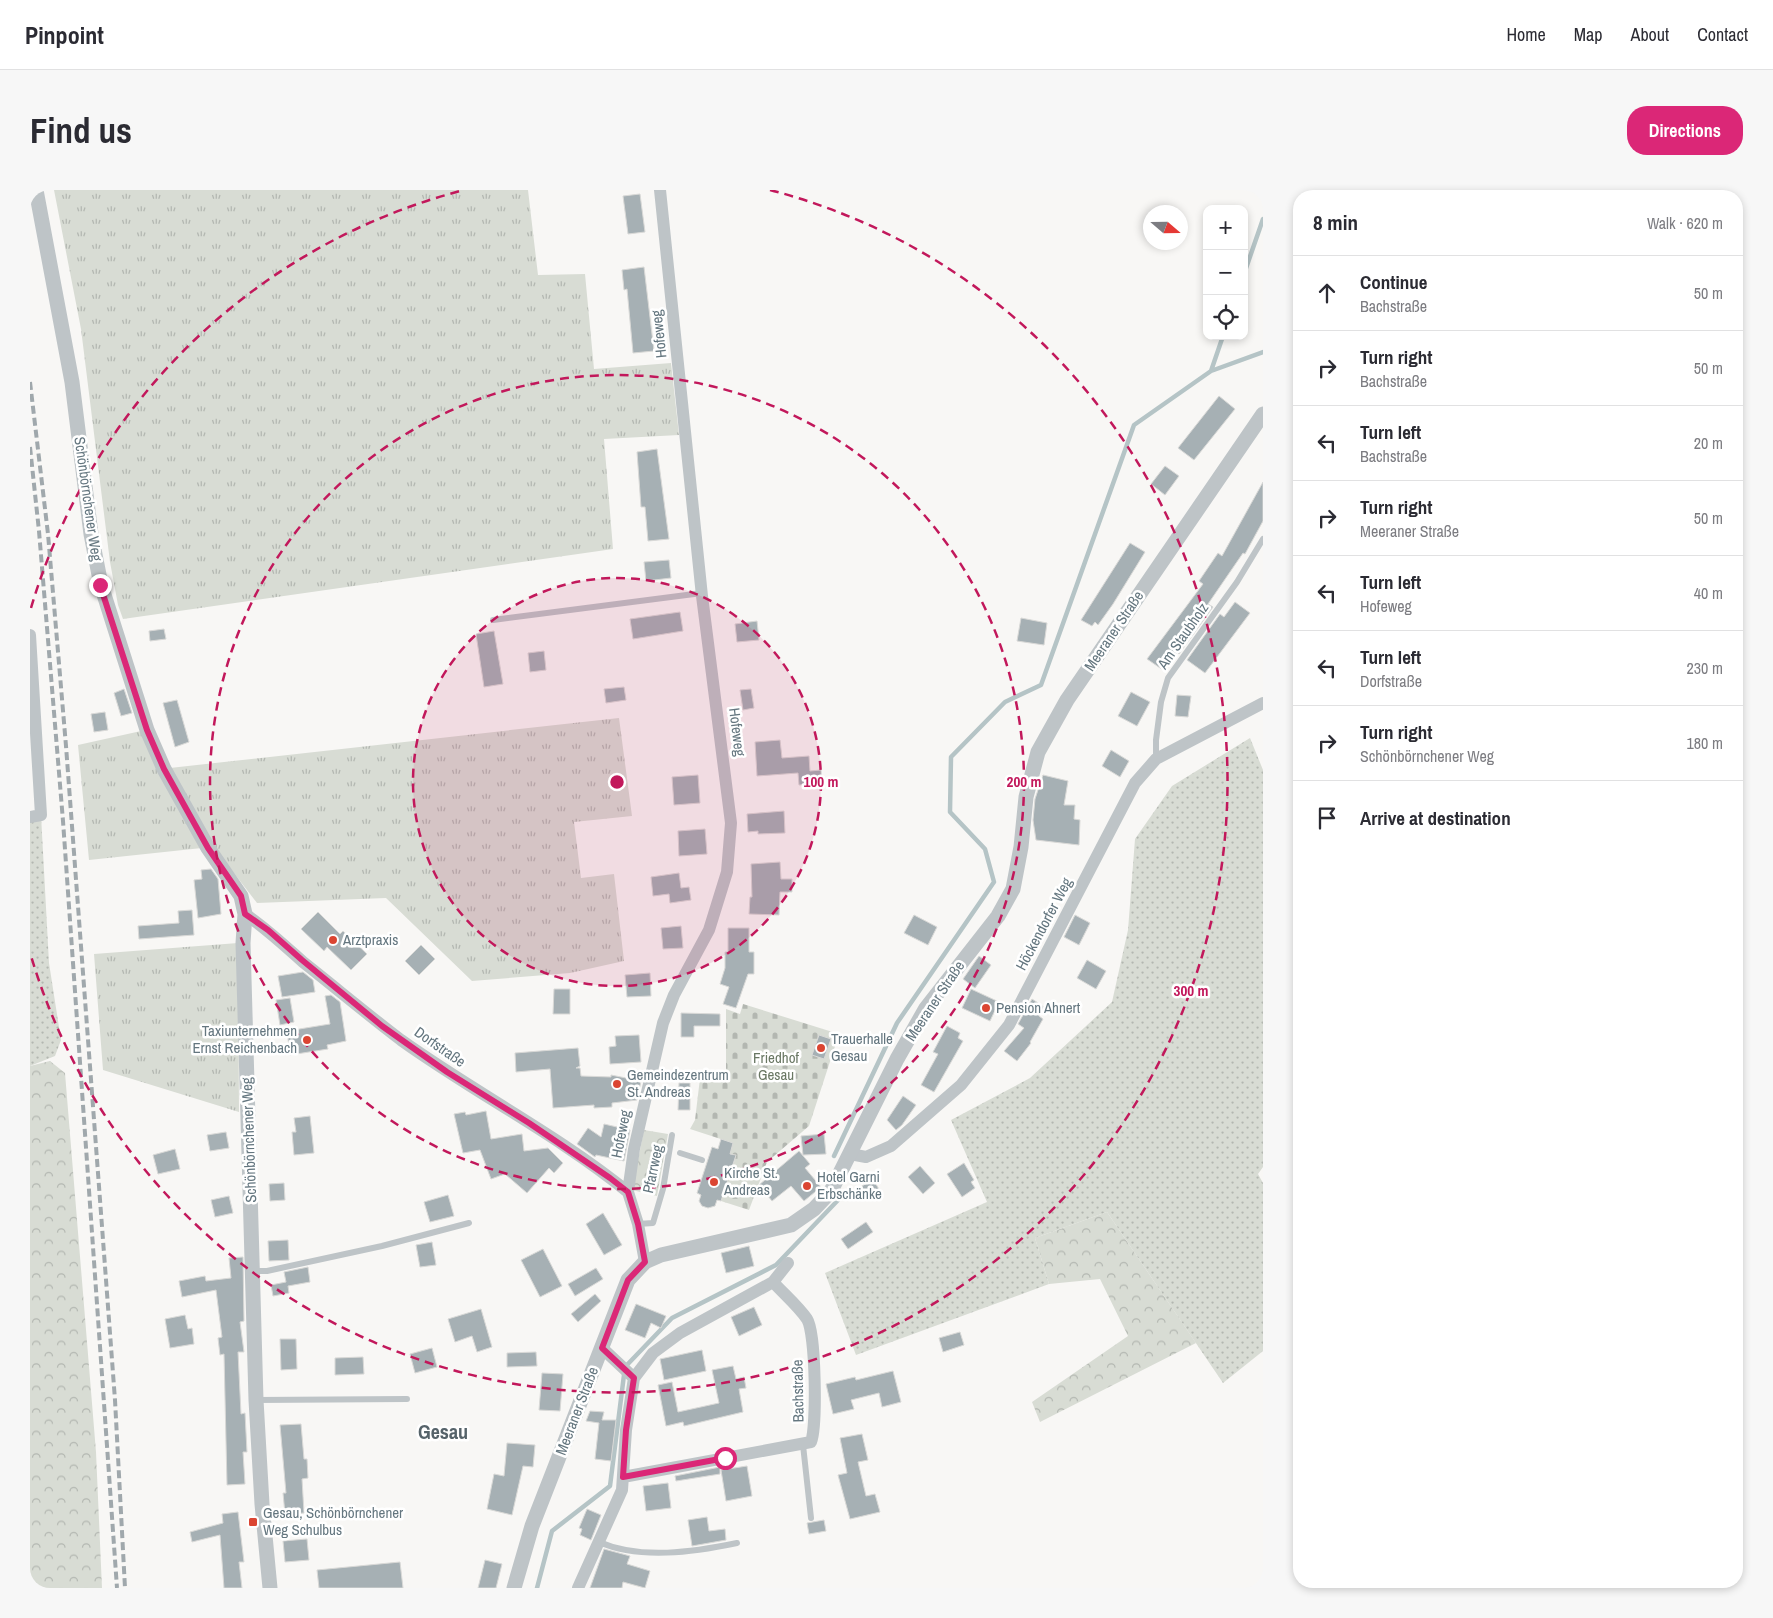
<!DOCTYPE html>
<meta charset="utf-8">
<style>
body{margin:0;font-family:"Archivo Narrow",sans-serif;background:#f7f7f7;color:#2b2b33}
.controls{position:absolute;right:15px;top:15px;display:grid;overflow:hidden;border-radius:10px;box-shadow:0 2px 8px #0003}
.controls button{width:45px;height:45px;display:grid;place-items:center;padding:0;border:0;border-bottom:1px solid #e1e1e2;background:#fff;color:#2b2b33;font:25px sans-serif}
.compass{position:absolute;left:1113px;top:15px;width:45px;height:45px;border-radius:50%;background:#fff;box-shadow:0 2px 8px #0003;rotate:110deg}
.stop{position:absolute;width:15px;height:15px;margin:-11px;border:4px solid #db2777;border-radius:50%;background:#fff}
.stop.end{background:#db2777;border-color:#fff;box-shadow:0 1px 5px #0008}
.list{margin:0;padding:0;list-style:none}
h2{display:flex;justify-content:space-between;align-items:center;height:65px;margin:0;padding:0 20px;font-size:21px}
h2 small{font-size:16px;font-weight:400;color:#7c7c81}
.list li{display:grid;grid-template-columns:32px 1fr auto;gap:15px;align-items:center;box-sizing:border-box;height:75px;padding:0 20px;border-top:1px solid #e1e1e2}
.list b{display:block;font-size:19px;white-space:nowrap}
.list p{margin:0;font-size:16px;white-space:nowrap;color:#7c7c81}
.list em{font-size:16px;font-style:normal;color:#7c7c81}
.icon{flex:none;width:28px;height:28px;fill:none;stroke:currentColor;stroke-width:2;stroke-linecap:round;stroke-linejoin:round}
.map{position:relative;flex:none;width:1233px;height:1398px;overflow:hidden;border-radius:20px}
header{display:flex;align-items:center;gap:30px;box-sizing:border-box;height:70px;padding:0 25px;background:#fff;border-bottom:1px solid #e1e1e2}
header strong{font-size:24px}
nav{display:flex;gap:28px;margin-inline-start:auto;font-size:18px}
.intro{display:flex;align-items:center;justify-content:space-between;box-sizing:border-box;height:120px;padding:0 30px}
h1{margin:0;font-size:35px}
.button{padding:12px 22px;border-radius:20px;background:#db2777;color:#fff;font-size:18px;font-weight:700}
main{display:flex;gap:30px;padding:0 30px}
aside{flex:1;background:#fff;border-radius:20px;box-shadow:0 2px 8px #0003}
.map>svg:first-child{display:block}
.grass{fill:url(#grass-tufts)}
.forest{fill:url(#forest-crowns)}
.cemetery{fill:url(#cemetery-stones)}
.garden{fill:url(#garden-dots)}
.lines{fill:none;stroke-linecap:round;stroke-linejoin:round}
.stream{stroke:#b5c4c6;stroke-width:4.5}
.building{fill:#a6b0b4;stroke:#d9d9d7}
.service{stroke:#bec4c7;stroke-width:6}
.minor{stroke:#bec4c7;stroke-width:12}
.tertiary{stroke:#bec4c7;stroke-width:15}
.rail{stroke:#a0a8ac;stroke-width:4;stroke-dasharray:8 4;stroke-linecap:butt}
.route{stroke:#db2777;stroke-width:6}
.ring{fill:none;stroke:#c2185b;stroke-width:2.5;stroke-dasharray:9 6}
.poi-dot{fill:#db4532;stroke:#fff;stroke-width:2}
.labels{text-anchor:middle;stroke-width:5;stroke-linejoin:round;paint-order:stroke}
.street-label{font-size:15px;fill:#64767f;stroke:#fff}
.poi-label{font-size:15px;fill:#64767f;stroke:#fff;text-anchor:start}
.park-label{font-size:15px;fill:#697763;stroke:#fff}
.district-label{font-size:20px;font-weight:bold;fill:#56636a;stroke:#fff}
.centre{fill:#c2185b;stroke:#fff;stroke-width:2.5}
.ring-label{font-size:15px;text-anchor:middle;font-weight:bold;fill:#c2185b;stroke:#fff;stroke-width:5;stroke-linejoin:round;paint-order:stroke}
</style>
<header>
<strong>Pinpoint</strong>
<nav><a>Home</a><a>Map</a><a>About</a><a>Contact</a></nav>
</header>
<div class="intro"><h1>Find us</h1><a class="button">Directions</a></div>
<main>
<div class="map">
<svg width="1233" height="1398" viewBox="0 0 1233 1398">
<defs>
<pattern id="grass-tufts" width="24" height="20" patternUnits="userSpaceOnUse" patternTransform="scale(1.25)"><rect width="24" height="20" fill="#d8dcd4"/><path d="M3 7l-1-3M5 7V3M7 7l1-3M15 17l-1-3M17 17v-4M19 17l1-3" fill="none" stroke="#b3b7b1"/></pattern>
<pattern id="forest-crowns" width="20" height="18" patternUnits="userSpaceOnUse" patternTransform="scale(1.25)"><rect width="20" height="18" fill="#d8dcd4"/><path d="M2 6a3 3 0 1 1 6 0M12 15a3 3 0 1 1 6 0" fill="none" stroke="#b3b7b1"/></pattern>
<pattern id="cemetery-stones" width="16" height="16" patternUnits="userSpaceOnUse" patternTransform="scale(1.25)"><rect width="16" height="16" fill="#d8dcd4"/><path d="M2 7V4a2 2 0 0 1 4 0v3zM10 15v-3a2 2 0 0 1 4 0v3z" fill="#b3b7b1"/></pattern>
<pattern id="garden-dots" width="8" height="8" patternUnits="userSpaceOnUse" patternTransform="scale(1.25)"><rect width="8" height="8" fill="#d8dcd4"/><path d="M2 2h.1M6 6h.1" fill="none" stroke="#b3b7b1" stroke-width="1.8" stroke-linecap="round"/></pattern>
</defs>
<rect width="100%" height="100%" fill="#f8f7f5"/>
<path class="grass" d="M24,0H498L508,85L555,84L564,179L641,173L649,245L574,249L583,359L93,429L88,415L80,372L51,139Z
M589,528L602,626L544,632L551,688L584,684L594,771L540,783L442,791L356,708L227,713L184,657L140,578Z
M111,541L172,658L59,670L48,555Z
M208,753L209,922L73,880L64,764Z"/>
<path class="forest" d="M20,871L35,883L66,1262L72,1398H0V876Z
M614,940L638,944L627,1006L602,1000Z
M1077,1022L1166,1153L1010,1232L1002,1212L1098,1146L1070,1089L1019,1094L1005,1048Z"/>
<path class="cemetery" d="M713,814L809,844L779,936L737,972L719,1020L691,1011L706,966L700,964L703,953L660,939L665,930L671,880H696V819L710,824Z"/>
<path class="garden" d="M1220,548L1233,580V977L1228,984L1233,993V1161L1193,1193L1077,1022L1005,1048L1019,1094L826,1165L795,1083L957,1012L921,930L1000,888L1082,812L1098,740L1105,649L1142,596Z
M11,625L19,773L31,850L25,866L0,876V627Z"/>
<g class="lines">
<path class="stream" d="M1214,84L1233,29
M1181,181L1233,162
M804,966L867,833L964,692L955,659L920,622L921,567L975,512L1011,495L1104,235L1181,181L1193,146
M507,1398L522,1341L580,1296L595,1177L642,1128L746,1075L810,1008"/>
</g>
<path class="building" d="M610,4L615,42L598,44L593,6Z
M614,77L624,161L603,163L597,99L594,100L592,80Z
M1189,206L1205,219L1164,270L1148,258Z
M627,259L639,349L618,351L615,317H611L607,262Z
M1135,276L1149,286L1135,305L1121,294Z
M1233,292V331L1215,364L1213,363L1178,414L1183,417L1149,464L1147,462L1133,480L1117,469L1173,394L1169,391L1188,363L1192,366Z
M1100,353L1115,362L1083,414L1068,435L1065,432L1062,436L1051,430Z
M639,370L641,388L616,391L614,372Z
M1205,412L1220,423L1175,483L1157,470L1190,424L1194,427Z
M650,422L653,441L603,449L600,429Z
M991,428L1017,433L1014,455L987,451Z
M727,431L729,450L707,452L705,434Z
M134,439L136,449L120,451L119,441Z
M464,441L473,494L454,497L446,444Z
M514,461L516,480L500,482L498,463Z
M594,497L596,510L576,513L574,499Z
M94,499L102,523L91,526L84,503Z
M721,499L724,518L713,520L710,500Z
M1101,502L1120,512L1107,536L1088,526Z
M1147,505L1161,506L1158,527L1145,526Z
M147,510L159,552L145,557L133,513Z
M75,522L78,540L64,542L61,524Z
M750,550L752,568L779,566L780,581L791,580L792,594L769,595L768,583L727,586L725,552Z
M1081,560L1099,571L1090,587L1072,576Z
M668,585L670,613L644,615L642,587Z
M1013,585L1038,591L1034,615H1045L1044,629L1050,630L1049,655L1006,650L1003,630L1005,609Z
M754,621L755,643L728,644V641L718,642L717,624Z
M675,639L677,664L649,666L648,641Z
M750,672L751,689H762V702H750L749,725L719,724L720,707H722L721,674Z
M181,679L188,689L191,724L168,728L164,690L172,689L171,680Z
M649,683L651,698L659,697L661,710L640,713L639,704L623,706L621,687Z
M162,720L164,745L109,749L108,736L149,733L148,721Z
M288,722L310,744L313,741L337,764L321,780L297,757L294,761L271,739Z
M884,725L907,737L898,755L874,743Z
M1045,725L1060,733L1049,755L1034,747Z
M651,736L653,758L633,759L631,738Z
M698,738H719V762H724V784H718L706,818L693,814L699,797L690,794L695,778V762H698Z
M391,755L405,769L389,785L375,771Z
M949,766L961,775L945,798L933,789Z
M1057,770L1076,781L1066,799L1047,788Z
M273,782L283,790L285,802L252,807L248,786Z
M620,783L621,806L597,807L595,785Z
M524,799H540V824H523Z
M941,799L969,812L960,831L932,818Z
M301,805L310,812L316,851L297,855L298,859L260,865L257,841L300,834L295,806Z
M260,808L264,832L250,835L246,810Z
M1002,809L1014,817L1009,826L1013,829L1000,852L1001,853L987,871L974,861L994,838L988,834Z
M651,823L690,824V836H664V847H651Z
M917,836L930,843L928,848L933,851L904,902L891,895L908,864L903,862Z
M609,845L611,872L580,874L579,857L586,856L585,846Z
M789,845L801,849L794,869L782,865Z
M548,858L550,876L546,878H550L551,886L581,887V885L611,891L607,910L582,913V917L564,918V915L523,918L520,879L486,882L485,863Z
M649,893H660V920H648Z
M873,906L886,915L872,935L866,940L857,930Z
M456,921L461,949L492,944L494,961L518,958L533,973L524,983L519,978L497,1003L475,984L461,989L450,960L433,963L424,924L435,922L436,925Z
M280,926L284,963L264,965L262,942H266L264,928Z
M574,934L600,940L594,971L566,965L565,967L547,954L558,938L571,947Z
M196,942L199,958L180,961L177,945Z
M794,944L796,964L773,965L771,946Z
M691,949L703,953L700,964L706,965L691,1011L687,1010L685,1016L678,1018L672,1016L669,1011L671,1005L667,1003L682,957L688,959Z
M145,959L150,979L128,984L123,965Z
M769,961L780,974L775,978L791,997L774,1011L761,996L742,1011L729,995Z
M934,973L944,990L941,992L945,998L932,1007L917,984Z
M890,976L905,993L893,1004L878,987Z
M843,989L850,1001L836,1009L829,998Z
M254,993L255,1010L240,1011L239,994Z
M418,1005L424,1026L400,1032L394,1012Z
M199,1006L203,1023L185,1027L181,1010Z
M573,1023L592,1055L574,1065L556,1034Z
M836,1032L843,1042L818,1059L811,1049Z
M258,1050L259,1070L239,1071L238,1051Z
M402,1052L406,1075L390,1077L386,1055Z
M719,1056L724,1076L696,1083L691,1063Z
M513,1059L532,1096L510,1107L491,1070Z
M213,1067L214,1131L210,1132L214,1162H208L211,1224L215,1223L217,1262H213L215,1294L197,1295L194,1164L190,1165L188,1148L192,1147L186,1100L152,1107L149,1091L175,1086L176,1091L201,1088L199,1068Z
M278,1077L280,1092L258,1096L259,1103L243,1106L241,1095L256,1092L254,1082Z
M566,1078L573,1089L545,1106L538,1094Z
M565,1104L571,1111L548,1132L541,1124Z
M606,1114L636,1126L631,1138L621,1133L615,1148L595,1140Z
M724,1117L732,1135L709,1146L701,1127Z
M451,1119L462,1157L447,1162L442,1146L425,1152L418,1129Z
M155,1125L158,1139L162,1138L164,1154L140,1158L135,1129Z
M930,1142L934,1155L913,1162L909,1148Z
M250,1149H266L267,1179L251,1180Z
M402,1158L407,1177L385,1183L380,1164Z
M672,1160L676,1181L634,1190L630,1169Z
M506,1162L507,1176L477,1177V1163Z
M333,1167L334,1184L305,1185V1168Z
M703,1176L706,1189L714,1187L716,1198L709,1199L713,1222L654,1236L653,1232L636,1236L628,1195L642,1192L648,1222L689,1213L682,1180Z
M863,1181L871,1212L852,1217L849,1203L821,1210L824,1219L803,1224L796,1194L825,1187L826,1190Z
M512,1183L533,1184L530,1221L509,1220Z
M560,1221L574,1222L572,1230H586L581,1271L565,1269L569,1233L556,1231Z
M271,1234L274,1269H277L278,1288L272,1289L274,1323L255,1324L253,1303H256L250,1235Z
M832,1244L838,1270L828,1272L836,1306L845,1304L850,1322L820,1329L808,1285L817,1283L810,1248Z
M477,1253L505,1255L503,1277L493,1276L482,1325L457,1319L464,1284L474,1286Z
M717,1276L722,1306L696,1311L691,1280Z
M690,1277V1284L646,1291L645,1286Z
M638,1293L641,1318L616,1321L613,1296Z
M557,1319L571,1325L561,1350L550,1345L552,1339L549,1338Z
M208,1322L214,1372H209L212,1398H194L190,1345L162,1352L160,1342L193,1333L192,1324Z
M677,1327L679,1341L695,1339L696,1350L662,1356L658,1330Z
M794,1330L796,1341L779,1344L777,1333Z
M277,1349L279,1370L255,1372L253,1351Z
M574,1359L600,1366L597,1374L620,1381L615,1398L593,1392L592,1398H560Z
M455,1370L472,1374L466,1398H448Z
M370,1372L373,1398H289L287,1380Z"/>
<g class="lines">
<path class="service" d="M463,430L672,403
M1126,569V550L1131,512L1138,488L1207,392L1233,349
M650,963L672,970
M608,1034L623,1033L633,999L642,945
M224,1081H237L352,1056L439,1033
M226,1210L377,1209
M773,1255L781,1328
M569,1352C610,1370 664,1362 707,1353"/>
<path class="minor" d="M0,445L11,625L0,627
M215,724C236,738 254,755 273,772C306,798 338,825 371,850C445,903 528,945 598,1002
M820,964L836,967L861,956L931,895L979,835L1105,593L1126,569L1233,513
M615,1072L608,1034L598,1002L604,959L633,833L644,805L679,740L697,682L701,633L672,406L630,0
M572,1158L604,1188
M593,1287L781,1252C787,1237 786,1143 777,1129C768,1116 754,1104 743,1092
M548,1398L592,1300L596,1240L604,1188L623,1163L650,1143L743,1092L758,1073"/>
<path class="tertiary" d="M6,0L42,192L61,344L71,395L117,540L134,579L178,658L211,706L215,724L213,753L226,1210L232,1314L240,1398
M484,1398L502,1336L598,1090L615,1072L631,1065L761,1035L784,1019L801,1001L867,869L896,818L968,726L983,699L991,657L996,607L1008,562L1037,510L1233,224"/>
<path class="rail" d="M0,192L18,344L36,556L85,1210L95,1398
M0,257L9,341L33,631L87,1398"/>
</g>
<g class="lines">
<path class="route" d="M70,395L117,540L134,579L178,658L211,706L215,724L238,740L272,770L352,836L417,882L499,933L580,988L598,1002L608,1034L615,1072L598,1090L572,1158L604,1188L596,1240L593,1287L695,1268"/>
</g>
<circle cx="587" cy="592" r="204" fill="#c2185b" fill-opacity=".12"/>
<g class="ring">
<circle cx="587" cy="592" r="204"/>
<circle cx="587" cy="592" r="407"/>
<path d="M1 418A611 611 0 0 1 434 0M740 0A611 611 0 1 1 1 766"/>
</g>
<g class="poi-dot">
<circle cx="303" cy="750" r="5"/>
<circle cx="956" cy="818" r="5"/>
<circle cx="277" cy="850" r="5"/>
<circle cx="791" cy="858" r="5"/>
<circle cx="587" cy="894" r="5"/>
<circle cx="684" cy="992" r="5"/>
<circle cx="777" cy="996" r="5"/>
<rect x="218" y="1327" width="10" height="10" rx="2.5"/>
</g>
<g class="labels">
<g class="street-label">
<text transform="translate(629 144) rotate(-96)" y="5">Hofeweg</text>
<text transform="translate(58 309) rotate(82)" y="5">Schönbörnchener Weg</text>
<text transform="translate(1084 441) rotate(-56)" y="5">Meeraner Straße</text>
<text transform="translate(1153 446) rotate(-55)" y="5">Am Staubholz</text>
<text transform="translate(707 542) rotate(83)" y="5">Hofeweg</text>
<text transform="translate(1014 734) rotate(-62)" y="5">Höckendorfer Weg</text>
<text transform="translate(905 811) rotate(-56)" y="5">Meeraner Straße</text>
<text transform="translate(410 857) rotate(35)" y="5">Dorfstraße</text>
<text transform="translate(591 944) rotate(-79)" y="5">Hofeweg</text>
<text transform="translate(219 950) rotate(-92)" y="5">Schönbörnchener Weg</text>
<text transform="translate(623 979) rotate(-78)" y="5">Pfarrweg</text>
<text transform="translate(768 1201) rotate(-91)" y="5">Bachstraße</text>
<text transform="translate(547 1221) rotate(-69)" y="5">Meeraner Straße</text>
</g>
<g class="poi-label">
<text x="313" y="755">Arztpraxis</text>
<text x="966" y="823">Pension Ahnert</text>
<text x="267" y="846" text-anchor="end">Taxiunternehmen<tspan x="267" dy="17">Ernst Reichenbach</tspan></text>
<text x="801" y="854">Trauerhalle<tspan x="801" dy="17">Gesau</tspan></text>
<text x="597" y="890">Gemeindezentrum<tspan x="597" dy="17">St. Andreas</tspan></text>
<text x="694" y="988">Kirche St.<tspan x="694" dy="17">Andreas</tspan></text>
<text x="787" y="992">Hotel Garni<tspan x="787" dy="17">Erbschänke</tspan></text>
<text x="233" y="1328">Gesau, Schönbörnchener<tspan x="233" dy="17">Weg Schulbus</tspan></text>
</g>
<g class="park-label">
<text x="746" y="873">Friedhof<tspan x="746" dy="17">Gesau</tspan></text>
</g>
<g class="district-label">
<text x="413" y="1249">Gesau</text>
</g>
</g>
<circle cx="587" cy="592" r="8" class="centre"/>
<g class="ring-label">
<text x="791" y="597">100 m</text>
<text x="994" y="597">200 m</text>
<text x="1161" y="806">300 m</text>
</g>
</svg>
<div class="controls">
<button>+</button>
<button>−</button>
<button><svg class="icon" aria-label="locate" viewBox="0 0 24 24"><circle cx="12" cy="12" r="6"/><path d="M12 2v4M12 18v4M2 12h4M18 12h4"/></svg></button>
</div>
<svg class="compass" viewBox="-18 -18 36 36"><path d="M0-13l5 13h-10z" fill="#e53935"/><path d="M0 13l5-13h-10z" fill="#7c7c81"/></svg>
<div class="stop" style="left:695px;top:1268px"></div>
<div class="stop end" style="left:70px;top:395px"></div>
</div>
<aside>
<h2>8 min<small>Walk · 620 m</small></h2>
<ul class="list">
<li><svg class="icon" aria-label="ahead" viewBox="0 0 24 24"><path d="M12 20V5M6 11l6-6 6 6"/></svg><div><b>Continue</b><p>Bachstraße</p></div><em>50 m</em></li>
<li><svg class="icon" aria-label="right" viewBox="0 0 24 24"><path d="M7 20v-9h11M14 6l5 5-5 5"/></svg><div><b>Turn right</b><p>Bachstraße</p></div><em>50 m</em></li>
<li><svg class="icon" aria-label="left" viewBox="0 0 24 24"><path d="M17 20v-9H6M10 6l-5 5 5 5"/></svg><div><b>Turn left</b><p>Bachstraße</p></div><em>20 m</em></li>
<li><svg class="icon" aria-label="right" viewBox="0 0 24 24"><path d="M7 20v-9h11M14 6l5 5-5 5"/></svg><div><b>Turn right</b><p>Meeraner Straße</p></div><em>50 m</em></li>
<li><svg class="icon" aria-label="left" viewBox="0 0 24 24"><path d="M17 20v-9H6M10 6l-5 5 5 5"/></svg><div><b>Turn left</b><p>Hofeweg</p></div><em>40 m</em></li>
<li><svg class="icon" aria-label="left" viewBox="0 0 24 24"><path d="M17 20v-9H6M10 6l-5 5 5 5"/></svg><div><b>Turn left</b><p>Dorfstraße</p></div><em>230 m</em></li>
<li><svg class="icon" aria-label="right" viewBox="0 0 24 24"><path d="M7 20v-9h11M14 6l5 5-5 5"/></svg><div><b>Turn right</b><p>Schönbörnchener Weg</p></div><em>180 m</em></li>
<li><svg class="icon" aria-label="arrive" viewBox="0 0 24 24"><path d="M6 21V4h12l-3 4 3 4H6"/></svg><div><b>Arrive at destination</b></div></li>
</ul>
</aside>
</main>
